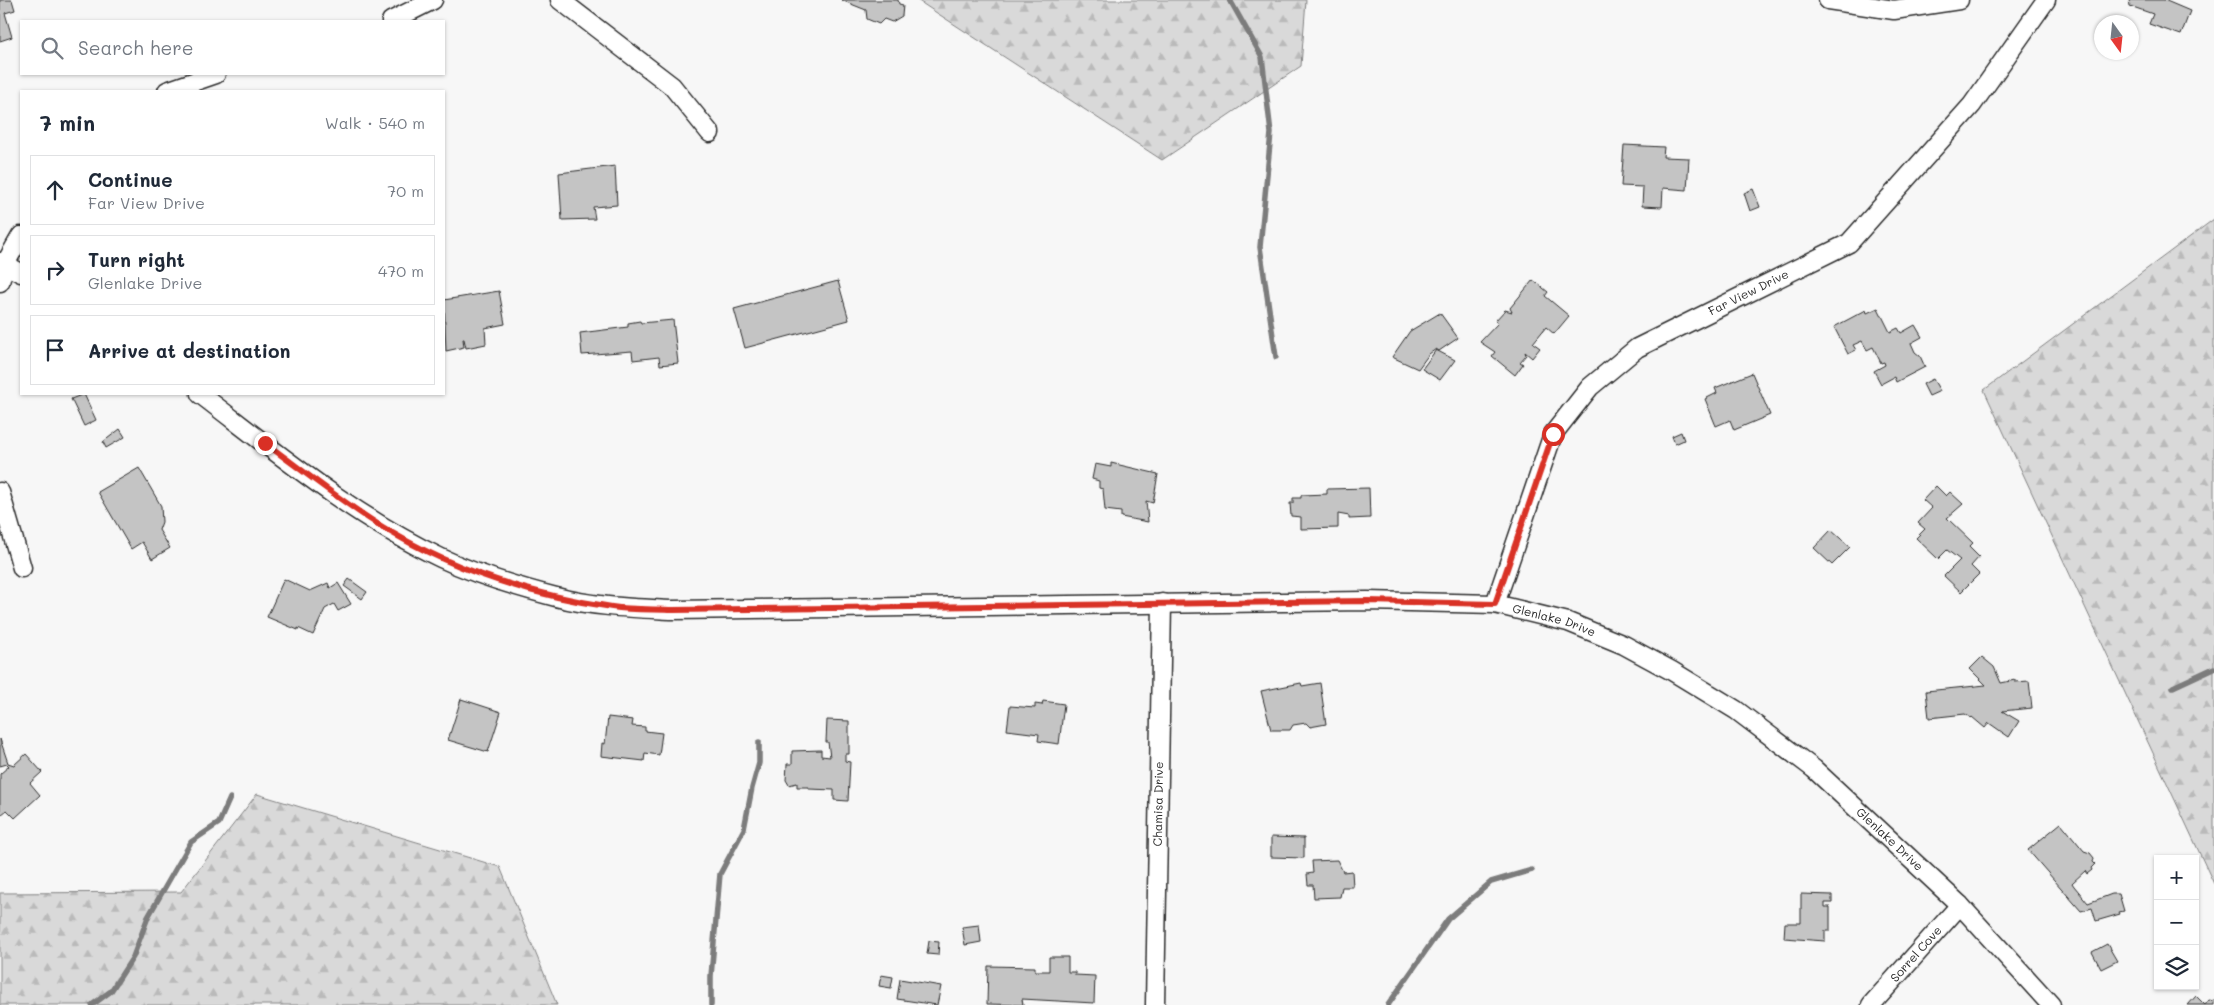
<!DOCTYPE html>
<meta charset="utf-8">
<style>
body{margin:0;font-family:Mali,sans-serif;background:#f6f6f7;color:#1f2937}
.controls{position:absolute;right:15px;bottom:15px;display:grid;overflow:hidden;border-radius:0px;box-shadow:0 1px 4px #0004}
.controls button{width:45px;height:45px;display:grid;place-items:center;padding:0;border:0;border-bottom:1px solid #e0e1e3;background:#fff;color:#1f2937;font:25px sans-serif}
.compass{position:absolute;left:2094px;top:15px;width:45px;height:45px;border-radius:50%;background:#fff;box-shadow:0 1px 4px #0004;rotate:165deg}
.stop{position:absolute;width:15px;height:15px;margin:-11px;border:4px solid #d93025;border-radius:50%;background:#fff}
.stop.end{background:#d93025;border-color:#fff;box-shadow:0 1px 5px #0008}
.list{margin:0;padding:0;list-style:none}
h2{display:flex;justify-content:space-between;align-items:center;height:65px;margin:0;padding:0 20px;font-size:21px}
h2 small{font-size:16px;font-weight:400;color:#747a83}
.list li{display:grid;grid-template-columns:32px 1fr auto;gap:15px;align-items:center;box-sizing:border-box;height:70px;margin:0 10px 10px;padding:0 10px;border:1px solid #e0e1e3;border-radius:0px}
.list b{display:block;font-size:19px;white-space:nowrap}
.list p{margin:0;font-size:16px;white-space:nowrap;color:#747a83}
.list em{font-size:16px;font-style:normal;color:#747a83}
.icon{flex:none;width:28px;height:28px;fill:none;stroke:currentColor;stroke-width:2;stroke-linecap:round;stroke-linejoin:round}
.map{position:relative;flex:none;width:2214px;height:1005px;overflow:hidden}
.search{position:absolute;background:#fff;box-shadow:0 1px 4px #0004;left:20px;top:20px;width:425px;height:55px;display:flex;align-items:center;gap:12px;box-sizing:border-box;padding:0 18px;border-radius:0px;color:#747a83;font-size:19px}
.panel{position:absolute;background:#fff;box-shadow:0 1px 4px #0004;left:20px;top:90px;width:425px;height:305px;border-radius:0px}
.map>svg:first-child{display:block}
.forest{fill:url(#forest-firs);stroke:#828282}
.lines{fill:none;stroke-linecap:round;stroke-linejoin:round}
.stream{stroke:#7b7b7b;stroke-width:5.5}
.building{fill:#c4c4c4;stroke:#2b2b2b}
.minor-casing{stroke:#2b2b2b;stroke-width:21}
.minor{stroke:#fff;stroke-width:18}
.route{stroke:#d93025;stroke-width:6}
.labels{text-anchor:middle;stroke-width:4.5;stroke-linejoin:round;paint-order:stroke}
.street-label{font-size:12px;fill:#2b2b2b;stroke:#fff}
</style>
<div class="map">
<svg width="2214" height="1005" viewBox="0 0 2214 1005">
<defs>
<pattern id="forest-firs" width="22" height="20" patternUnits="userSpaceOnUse" patternTransform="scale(1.25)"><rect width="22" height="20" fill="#d9d9d9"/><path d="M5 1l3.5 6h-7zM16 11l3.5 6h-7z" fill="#bababa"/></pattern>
</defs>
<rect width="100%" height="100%" fill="#f7f7f7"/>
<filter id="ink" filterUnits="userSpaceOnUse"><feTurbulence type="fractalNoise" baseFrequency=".02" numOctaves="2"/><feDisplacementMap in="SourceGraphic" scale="10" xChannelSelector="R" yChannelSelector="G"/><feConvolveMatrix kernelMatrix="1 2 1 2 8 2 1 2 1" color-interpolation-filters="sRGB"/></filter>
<g filter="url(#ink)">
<path class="forest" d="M917,0H1306L1301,66L1162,160Z
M2214,219V884L1984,390Z
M257,794L500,867L557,1005H0V893L181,892Z"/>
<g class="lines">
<path class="stream" d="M1230,0L1262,57L1271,133L1260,247L1276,357
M2173,687L2214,668
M92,1005L111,991L133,957L148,917L191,842L219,823L230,798
M711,1005V976L720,874L744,829L752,788L759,763V742
M1388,1005L1448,919L1491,882L1532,870"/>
</g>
<path class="building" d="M0,0H12L15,10L5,13L12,37L0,41Z
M841,0H898L899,4L903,5L902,16L892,22L884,19L879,24L867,19L866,10Z
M2129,0H2164L2190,11L2181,35L2149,24L2153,14L2130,6Z
M1624,145L1664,147L1663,157L1689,158L1687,190L1663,188L1662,207L1642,206L1643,187L1621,186Z
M615,166L617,205L593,207L595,219L562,220L559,173Z
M1753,189L1760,207L1750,211L1744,193Z
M1533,280L1548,292L1545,296L1569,316L1554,334L1546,327L1533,343L1540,348L1532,358L1525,352L1526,355L1520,362L1523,364L1515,375L1492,356L1495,352L1480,342L1498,323L1495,321L1505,310L1512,312L1510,308Z
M838,281L849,320L745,348L734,309Z
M499,291L505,324L485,328L486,344L466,348L464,339H463L464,347L446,351L444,300Z
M1878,308L1890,332L1898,328L1901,333L1915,325L1922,337L1911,343L1915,352L1920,356L1925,367L1896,382L1894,377L1881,384L1874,371L1885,365L1884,362L1881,363L1873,347L1867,350L1862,341L1853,345L1856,350L1848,354L1834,327L1866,310L1867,313Z
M1440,313L1458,338L1439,351L1436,349L1429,354L1418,369L1392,357L1410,331Z
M673,320L678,363L660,365L659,357L633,360L632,351L582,355L580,333L628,327V323L640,321L641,323Z
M1436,350L1455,360L1440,380L1422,369Z
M1752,373L1770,415L1734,430L1730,420L1716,426L1705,399L1717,393L1715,388Z
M1933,379L1940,391L1929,396L1923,384Z
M84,394L96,420L84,426L71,399Z
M120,429L125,437L106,448L103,442Z
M1681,432L1684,440L1675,444L1672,436Z
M1111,463L1158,474L1153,503L1146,501L1148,522L1121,517V512L1105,510L1103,489L1099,488V481L1092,479L1095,464L1111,467Z
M139,468L161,506L162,522L159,530L170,548L152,559L142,542L131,549L98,492Z
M1936,486L1946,496L1950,492L1963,504L1947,518L1973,543L1969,547L1979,557L1971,566L1979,574L1961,592L1944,576L1960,560L1947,550L1938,559L1916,538L1925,529L1918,523L1932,508L1923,500Z
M1369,488L1370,518L1349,519V516L1338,514V528L1301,529V517L1291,516L1290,503H1293V498H1301V495L1327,494V489Z
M1831,530L1850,547L1832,565L1814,548Z
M284,579L310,591L328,583L330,588L338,583L351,604L338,611L334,604L325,609L313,635L298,628V630L267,617Z
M349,579L367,592L362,599L344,586Z
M1982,657L1994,667L2001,683L2015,680V682L2029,681L2032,708L2002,711L2019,721L2009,737L1989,723L1985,728L1972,717L1971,718L1965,714L1929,718L1926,691L1986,685L1970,669Z
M1301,683L1302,686L1320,683L1326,724L1310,727L1306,723L1293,725L1290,730H1271L1261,691Z
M461,699L501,712L488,752L448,740Z
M1043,701L1064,704L1059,744L1038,741L1039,734L1007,730L1010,706L1035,708V704L1042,705Z
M608,717L633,720L632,726L645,727V731L662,733L659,755L645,753L644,761L601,756L602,743L605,744Z
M827,720L849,721V754H845V761L850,762L848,801L834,800V790L809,789V787H797V783L789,785L786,780L787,764H792V751L821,750V756L830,757L828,742H826Z
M0,739L8,763L14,765L26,754L42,772L30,783L40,795L15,818L7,810L1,815L0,813V774L9,766L7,764L0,766Z
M2061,823L2084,851L2090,853L2094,858L2093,862L2095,864L2091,868L2092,870L2087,874L2085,871L2072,883L2074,886L2088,903L2112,894H2119L2124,911L2119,912L2120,914L2096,921L2092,908L2081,911L2028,850Z
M1271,837L1304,838V858L1271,857Z
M1337,860L1343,872L1352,871L1353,887H1342L1340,897L1314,898L1313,885H1308L1307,874L1313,873L1312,861Z
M1801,894L1832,895V903H1825V907H1830V931H1825V941L1784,938L1785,923H1801Z
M979,925L981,942L965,945L962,927Z
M929,941L939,942L938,955L927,954Z
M2107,944L2117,961L2101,969L2092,952Z
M1049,957H1068V972H1075V975L1095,976L1094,1003L1022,999L1023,1005L987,1004L988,966L1035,967V971H1049Z
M881,975L893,977L891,988L879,986Z
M900,979L941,986L937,1005L897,999Z
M2196,996L2205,1005L2209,1000L2214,1001V1005H2188Z"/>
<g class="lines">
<g class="minor-casing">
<g id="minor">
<path d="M560,0L672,86L710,133"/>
<path d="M1828,0L1894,10L1959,0"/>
<path d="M391,21L433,0"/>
<path d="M167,91L216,74"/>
<path d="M0,262L21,273"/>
<path d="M0,282L5,264L21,236"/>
<path id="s1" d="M200,394C276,452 354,517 441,558C477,575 517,587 556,597C594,607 634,608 673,610L1367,601L1495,604L1568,622L1624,645L1672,671L1736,710L1814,769L1960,905L2051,1005"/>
<path d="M0,492L22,568"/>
<path id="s2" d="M1495,604L1553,434L1590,387L1637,348L1849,243L1972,105L2046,0"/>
<path id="s3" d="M1155,1005L1162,603"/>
<path id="s4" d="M1871,1005L1960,905"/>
</g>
</g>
<use href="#minor" class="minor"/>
</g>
</g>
<g class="lines" filter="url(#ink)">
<path class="route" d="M265,443C302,470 338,499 376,523C447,568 529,595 612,607C632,610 653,609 673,610L1367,601L1495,604L1553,434"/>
</g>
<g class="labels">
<g class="street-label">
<text dy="4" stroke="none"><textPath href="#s2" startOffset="425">Far View Drive</textPath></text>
<text dy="4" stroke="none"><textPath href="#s1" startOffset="1415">Glenlake Drive</textPath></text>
<text dy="4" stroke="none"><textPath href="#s3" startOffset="201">Chamisa Drive</textPath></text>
<text dy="4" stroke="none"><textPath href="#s1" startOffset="1820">Glenlake Drive</textPath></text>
<text dy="4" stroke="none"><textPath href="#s4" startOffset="68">Sorrel Cove</textPath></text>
</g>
</g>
</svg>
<div class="controls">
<button>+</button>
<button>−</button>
<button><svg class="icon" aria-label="layers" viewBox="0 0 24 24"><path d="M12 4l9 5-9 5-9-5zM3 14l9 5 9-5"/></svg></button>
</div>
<svg class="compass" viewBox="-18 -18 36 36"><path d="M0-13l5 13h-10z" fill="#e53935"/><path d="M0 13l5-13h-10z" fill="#747a83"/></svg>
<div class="stop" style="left:1553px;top:434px"></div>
<div class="stop end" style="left:265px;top:443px"></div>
<div class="search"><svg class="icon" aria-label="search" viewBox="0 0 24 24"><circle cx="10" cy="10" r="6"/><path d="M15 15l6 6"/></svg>Search here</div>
<section class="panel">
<h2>7 min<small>Walk · 540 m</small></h2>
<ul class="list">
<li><svg class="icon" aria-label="ahead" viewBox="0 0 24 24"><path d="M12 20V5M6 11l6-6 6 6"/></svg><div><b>Continue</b><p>Far View Drive</p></div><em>70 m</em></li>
<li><svg class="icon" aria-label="right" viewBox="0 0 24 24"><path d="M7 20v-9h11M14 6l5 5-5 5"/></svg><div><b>Turn right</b><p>Glenlake Drive</p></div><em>470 m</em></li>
<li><svg class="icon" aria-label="arrive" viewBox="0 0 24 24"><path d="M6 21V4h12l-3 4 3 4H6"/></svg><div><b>Arrive at destination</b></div></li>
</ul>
</section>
</div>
